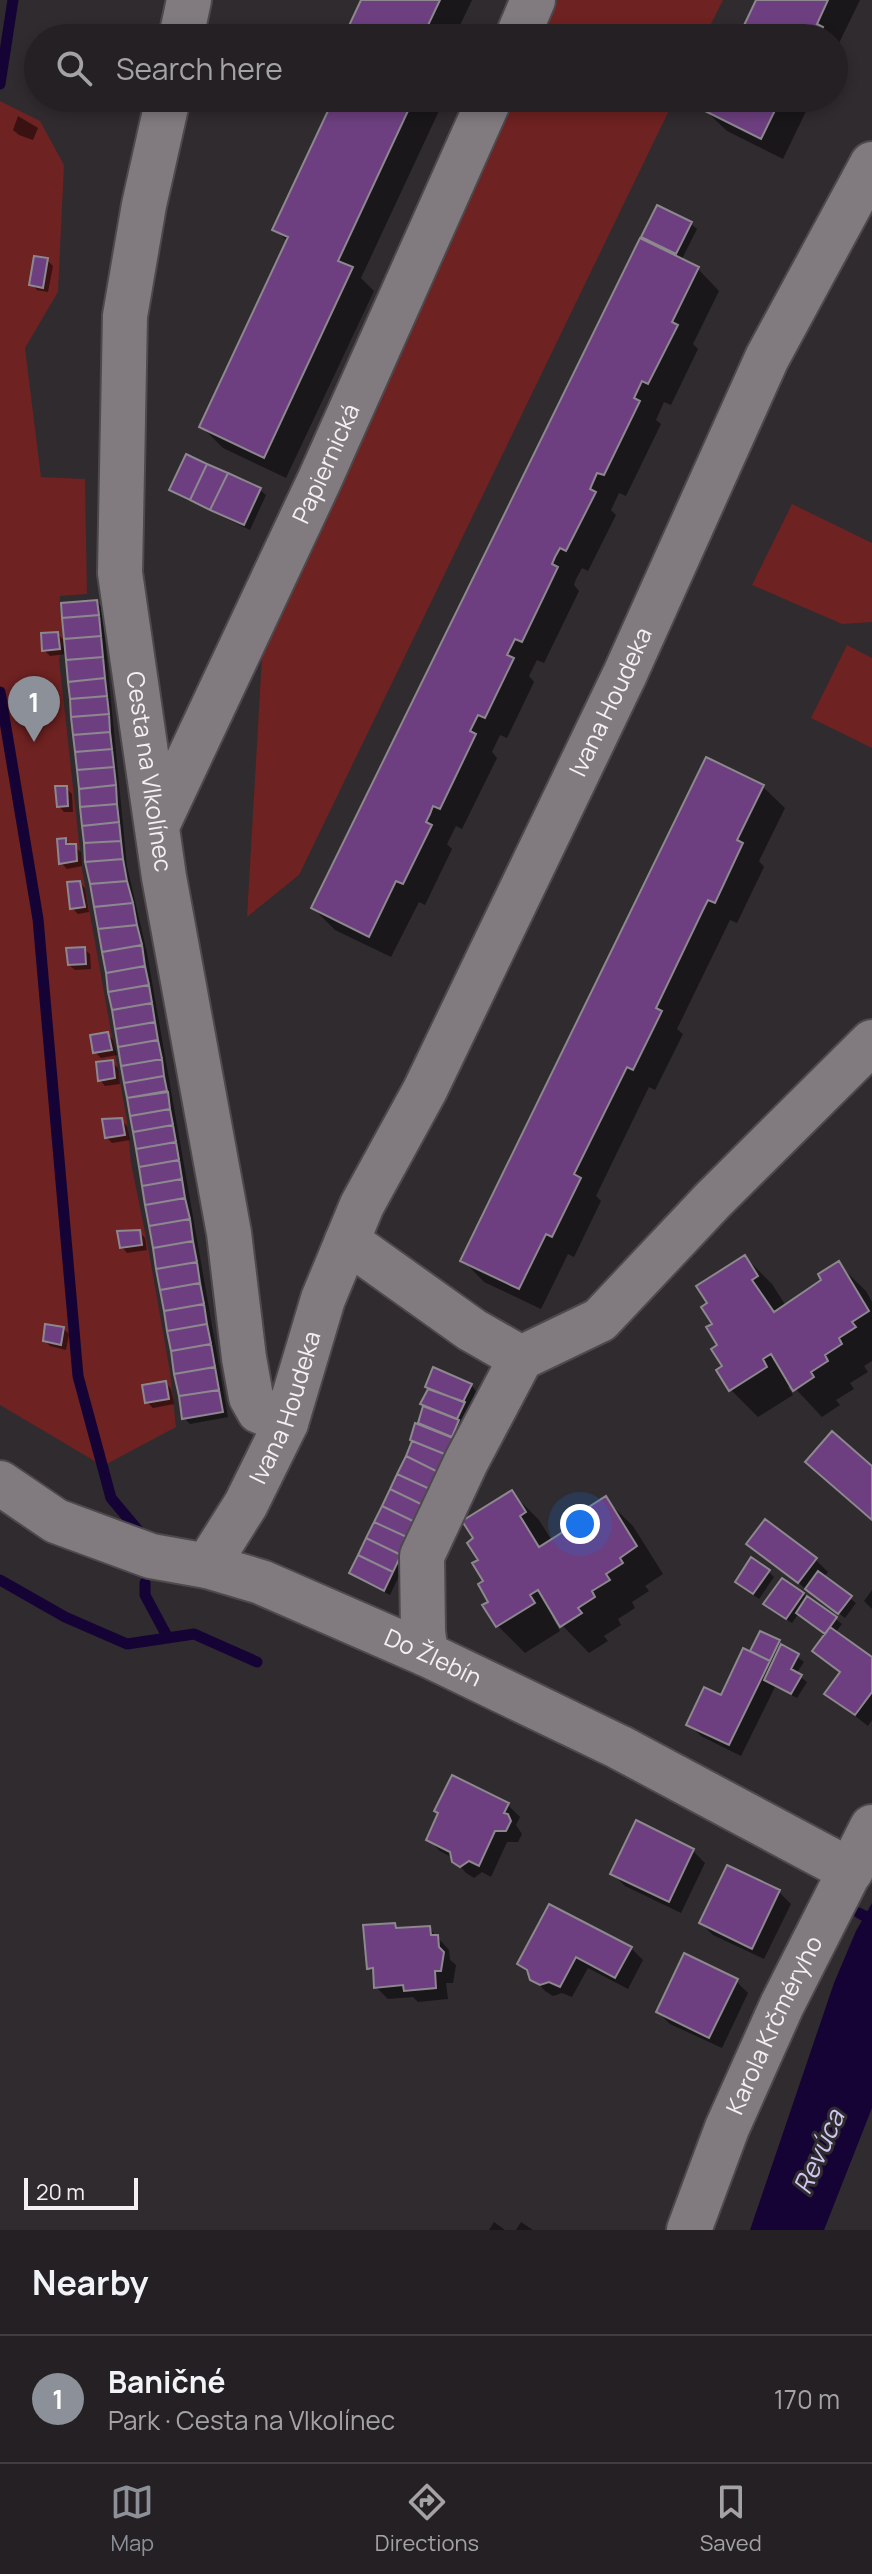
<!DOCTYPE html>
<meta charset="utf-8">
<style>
body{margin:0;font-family:Manrope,sans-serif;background:#2c282b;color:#f1f3f6}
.scale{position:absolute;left:24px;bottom:20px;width:114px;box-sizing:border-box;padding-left:8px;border:4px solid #f3eff2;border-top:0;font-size:22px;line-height:28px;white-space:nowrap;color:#f3eff2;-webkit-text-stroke:6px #302b2f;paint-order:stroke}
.you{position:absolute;left:580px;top:1524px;width:28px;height:28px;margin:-20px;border:6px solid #fff;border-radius:50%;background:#1a73e8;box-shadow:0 0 0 12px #1a73e833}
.badge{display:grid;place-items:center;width:52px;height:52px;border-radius:50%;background:#8c9099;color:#fff;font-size:26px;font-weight:700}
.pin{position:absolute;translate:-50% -66px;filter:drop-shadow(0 2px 4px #0008)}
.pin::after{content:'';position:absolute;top:42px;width:28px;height:24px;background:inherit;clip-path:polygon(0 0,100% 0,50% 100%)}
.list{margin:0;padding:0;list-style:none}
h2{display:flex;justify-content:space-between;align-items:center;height:104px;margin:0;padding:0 32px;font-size:34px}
h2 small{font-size:26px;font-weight:400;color:#a3a3a6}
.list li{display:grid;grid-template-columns:52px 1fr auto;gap:24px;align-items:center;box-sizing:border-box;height:128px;padding:0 32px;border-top:2px solid #413e41}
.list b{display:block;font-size:30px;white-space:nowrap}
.list p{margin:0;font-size:26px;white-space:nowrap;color:#a3a3a6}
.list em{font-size:26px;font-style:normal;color:#a3a3a6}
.icon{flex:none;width:44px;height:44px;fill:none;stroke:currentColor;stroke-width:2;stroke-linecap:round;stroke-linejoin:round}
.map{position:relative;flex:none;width:872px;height:2230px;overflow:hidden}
.search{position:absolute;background:#242023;box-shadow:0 4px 12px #0003;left:24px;right:24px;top:24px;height:88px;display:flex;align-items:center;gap:20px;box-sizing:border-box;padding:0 28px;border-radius:44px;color:#a3a3a6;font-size:30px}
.sheet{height:232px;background:#242023}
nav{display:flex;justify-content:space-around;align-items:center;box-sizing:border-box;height:112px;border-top:2px solid #413e41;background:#242023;font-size:22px;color:#a3a3a6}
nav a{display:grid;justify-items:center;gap:4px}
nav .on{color:#8c9099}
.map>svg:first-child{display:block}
.green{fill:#6e2221}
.water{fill:#160336}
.shadow{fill:#0007}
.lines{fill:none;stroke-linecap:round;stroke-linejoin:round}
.stream{stroke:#160336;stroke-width:11}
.building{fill:#6d3f80;stroke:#8c888e;stroke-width:2}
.minor-casing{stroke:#4d494c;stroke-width:48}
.minor{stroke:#817b7f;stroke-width:44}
.labels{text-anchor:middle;stroke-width:6;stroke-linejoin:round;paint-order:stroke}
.street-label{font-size:24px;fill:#f3eff2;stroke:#302b2f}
.water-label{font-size:26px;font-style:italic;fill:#cec7f1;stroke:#302b2f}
</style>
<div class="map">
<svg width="872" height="2230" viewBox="0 0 872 2230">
<rect width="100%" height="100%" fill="#302b2f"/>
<path class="green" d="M557,0H723L704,38H540Z
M513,98H675L299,875L247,917L262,657Z
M0,101L40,121L64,165L58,292L25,348L41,477L85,479L87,594L60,596C58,615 68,642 59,659L82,869L127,1121L131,1163L148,1247L170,1372L176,1427L103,1466L0,1405Z
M792,504L872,543V622L842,624L752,585Z
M847,645L872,658V748L811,718Z"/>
<path class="water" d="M872,1903V2108L824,2230H750L834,1983L856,1931Z"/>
<path class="shadow" d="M363,0H472L454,38H354L348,32Z
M759,0H860L838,45L844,51L834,70V38H740Z
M336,98H445L361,278L374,291L286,478L223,448L202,427L288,242L275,229Z
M711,98H821L816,106L810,103L783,159L727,131L705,110Z
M18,116L38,128L33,140L19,135L13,130Z
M658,207L691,224L697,229L681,261L698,269L719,291L693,344L698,349L671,405L664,402L656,420L661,424L626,496L619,493L611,510L616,515L588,571L582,568L576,579L574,585L579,591L544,663L537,660L529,676L534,682L507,738L500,735L492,752L497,758L462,829L456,826L447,844L452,849L425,905L419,902L391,957L335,930L313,908L654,247L644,236Z
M47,260L53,266L48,292L37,290L32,284Z
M171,490H260L266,495L250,530L177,495Z
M97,602L102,607L127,866L147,953L228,1417L190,1424L184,1418L87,862L67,654L50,656L44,650L58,634L66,643Z
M763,787L785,808L759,861L764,867L737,923L730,920L677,1029L683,1034L655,1090L649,1087L596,1196L601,1201L574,1257L568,1254L541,1309L484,1282L463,1260Z
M66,788L72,794L73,812H64L59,806Z
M65,840L81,852L82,866L67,869L61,863Z
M80,883L85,888L89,912L78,914L72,908Z
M84,949L90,954L91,969L75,970L69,965Z
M108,1034L113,1040L117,1055L101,1058L95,1052Z
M112,1062L118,1068L120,1084L105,1086L100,1080Z
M121,1120L127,1126L130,1140L112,1143L106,1137Z
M139,1232L145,1238L147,1250L127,1253L122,1247Z
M745,1257L772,1284L786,1306L824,1281L838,1264L866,1291L872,1302V1361L864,1366L868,1372L850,1383L854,1389L836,1400L840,1405L822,1417L792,1385L788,1387L793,1395L758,1417L731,1390L710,1303Z
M63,1328L69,1334L66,1350L50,1346L45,1341Z
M434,1369L471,1385L476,1391L462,1425L453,1462L390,1595L358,1579L352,1573L414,1442L412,1440L425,1407L423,1404Z
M166,1383L171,1389L174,1404L153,1408L147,1402Z
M512,1493L539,1520L552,1541L590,1517L605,1499L633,1526L663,1574L645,1586L649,1591L632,1602L635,1608L618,1619L621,1625L604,1636L608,1641L589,1653L562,1625L555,1615L552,1617L560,1631L525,1653L498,1626L480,1560Z
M765,1522L816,1560L828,1572L824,1577L856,1603L845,1618L761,1555L749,1543Z
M768,1571L774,1577L759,1599L743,1588Z
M872,1590V1609L864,1601Z
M803,1594L842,1624L835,1633L872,1660V1720L868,1726L827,1694L841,1674L815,1651L827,1635L799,1613L792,1623L772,1610Z
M761,1633L778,1642L804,1662L796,1674L807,1682L797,1698L775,1687L741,1756L701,1736L689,1724L722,1697Z
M508,1805L520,1817L516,1825L522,1834L518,1842H507L491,1877L482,1872L474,1878L466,1873L453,1858L440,1851L428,1839L440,1815L436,1811Z
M693,1851L705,1863L681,1913L625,1886L613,1874Z
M779,1892L791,1904L764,1959L713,1935L701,1923Z
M394,1925L399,1929L429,1928L449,1950L450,1960L456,1965L453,1983H446L448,1999L418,2002L413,1997L388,1999L376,1987L375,1974L369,1968Z
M631,1948L643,1960L628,1989L588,1968L572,1997L562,1993L553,1996L545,1991L519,1964Z
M736,1981L748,1993L722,2048L670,2024L658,2012Z
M494,2222L505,2230H489Z
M521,2222L533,2230H516Z"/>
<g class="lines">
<path class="stream" d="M0,84L13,0
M0,692L38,919L78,1376L111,1498L142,1535
M0,1580L65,1617L127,1644L194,1634L257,1662
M145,1583V1595L168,1638
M859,1913L872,1920"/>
</g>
<path class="building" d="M361,0H440L422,38H357L346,32Z
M756,0H828L817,24L823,27L818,38H738Z
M334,98H414L338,261L353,267L264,458L199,427L288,237L272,230Z
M709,98H781L761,139L703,110Z
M657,205L692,222L676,254L641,237Z
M640,238L699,267L672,322L678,325L648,384L642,381L634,398L640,401L604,475L597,473L590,489L596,492L566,551L560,548L555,557L552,564L558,567L522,642L515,639L507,655L514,658L485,718L478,715L470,731L476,734L440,809L433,806L430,814L426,822L432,825L403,884L396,881L369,937L311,908Z
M34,256L48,258L43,288L29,285Z
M186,454L207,464L190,500L169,490Z
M207,464L228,473L210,510L190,500Z
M228,473L261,488L244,525L210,510Z
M97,600L99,615L62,618L61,603Z
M99,615L101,636L64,639L62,618Z
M58,632L60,649L42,651L41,633Z
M101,636L103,657L66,660L64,639Z
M103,657L105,678L68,682L66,660Z
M105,678L107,696L70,699L68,682Z
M107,696L109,714L71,717L70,699Z
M109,714L110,732L73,735L71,717Z
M110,732L112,749L75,752L73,735Z
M112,749L114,767L77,770L75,752Z
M706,757L764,785L737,840L743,843L715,903L708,900L703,910L656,1008L662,1011L633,1070L627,1067L574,1174L581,1178L552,1237L546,1234L519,1289L460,1261Z
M114,767L116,785L79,789L77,770Z
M116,785L117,804L80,807L79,789Z
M55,786H67L68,806L57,807Z
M117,804L119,822L82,826L80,807Z
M119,822L121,841L84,843L82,826Z
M66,838V844H76L77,861L59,864L57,839Z
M121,841L123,859L85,862L84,843Z
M123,859L127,881L90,884L85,862Z
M80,881L85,907L70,909L67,882Z
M127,881L133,903L94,907L90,884Z
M133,903L137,925L98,929L94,907Z
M137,925L142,945L102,952L98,929Z
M142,945L145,966L106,973L102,952Z
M85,947L86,964L68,965L66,948Z
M145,966L149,985L108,992L106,973Z
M149,985L152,1003L112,1010L108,992Z
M152,1003L155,1022L115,1029L112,1010Z
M155,1022L158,1040L118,1047L115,1029Z
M108,1032L112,1050L93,1053L90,1035Z
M158,1040L162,1059L121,1066L118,1047Z
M162,1059L164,1076L124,1083L121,1066Z
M113,1060L115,1078L98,1081L96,1062Z
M164,1076L167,1091L127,1098L124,1083Z
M168,1092L170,1109L130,1116L127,1098Z
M170,1109L173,1125L133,1132L130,1116Z
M122,1118L125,1135L105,1138L102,1119Z
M173,1125L176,1142L136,1149L133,1132Z
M176,1142L179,1160L139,1167L136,1149Z
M179,1160L182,1179L142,1186L139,1167Z
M182,1179L185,1198L145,1205L142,1186Z
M185,1198L190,1219L149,1226L145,1205Z
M190,1219L193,1241L153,1248L149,1226Z
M140,1230L142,1245L120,1248L117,1231Z
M193,1241L197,1262L156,1269L153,1248Z
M745,1255L758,1276L752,1280L774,1312L821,1280L818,1274L839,1261L869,1311L852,1322L856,1327L839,1338L842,1344L825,1355L828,1361L811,1372L814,1377L793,1391L771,1354L763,1359L767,1367L729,1391L716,1370L722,1366L711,1349L717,1345L706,1327L712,1324L701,1307L707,1303L696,1286Z
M197,1262L200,1283L160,1290L156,1269Z
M200,1283L204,1304L164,1311L160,1290Z
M204,1304L207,1324L167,1331L164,1311Z
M45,1324L64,1327L61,1345L43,1341Z
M207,1324L211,1344L171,1351L167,1331Z
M211,1344L215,1367L174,1374L171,1351Z
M215,1367L219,1390L179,1396L174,1374Z
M433,1367L472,1384L463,1402L425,1387Z
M166,1381L169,1399L145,1403L142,1385Z
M428,1389L465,1402L457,1419L420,1404Z
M219,1390L223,1412L182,1419L179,1396Z
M423,1406L459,1420L452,1437L418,1423Z
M415,1423L453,1438L447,1455L410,1440Z
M832,1431L872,1466V1520L805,1462Z
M412,1441L447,1455L440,1473L406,1456Z
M406,1456L440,1473L432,1490L397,1474Z
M397,1474L432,1490L425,1506L390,1489Z
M390,1489L425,1506L417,1523L382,1506Z
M512,1490L526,1512L520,1516L539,1547L588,1516L584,1510L606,1496L637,1546L620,1558L623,1563L606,1574L610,1580L592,1591L595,1597L578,1608L582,1613L560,1627L538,1590L530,1595L535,1603L496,1627L482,1605L488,1602L478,1584L483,1581L472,1563L478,1560L467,1543L473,1538L462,1521Z
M382,1506L417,1523L409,1538L374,1522Z
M765,1519L817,1558L798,1583L746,1544Z
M374,1522L409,1538L401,1555L366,1538Z
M366,1538L401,1555L393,1572L358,1555Z
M358,1555L393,1572L384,1591L349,1573Z
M751,1557L770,1570L753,1594L735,1582Z
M818,1571L852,1596L838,1614L805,1589Z
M782,1578L804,1593L786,1619L763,1604Z
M807,1596L837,1617L825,1634L796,1613Z
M830,1627L872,1657V1692L855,1715L824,1694L840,1672L812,1651Z
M760,1631L780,1640L770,1661L750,1651Z
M781,1644L799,1654L791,1669L802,1675L791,1694L764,1680Z
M743,1648L770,1661L729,1745L686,1725L704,1687L721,1695Z
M452,1775L509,1803L504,1813L508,1814L511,1821L506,1831H495L479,1866L469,1861L460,1867L452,1862L450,1852L426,1840L438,1813L434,1811Z
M636,1820L694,1849L669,1902L610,1874Z
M727,1865L780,1890L752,1949L699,1923Z
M549,1904L632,1947L615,1978L576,1957L560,1987L549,1982L540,1985L530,1980L527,1970L517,1964Z
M395,1923L396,1928L430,1926L431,1935H438L439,1947L444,1952L441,1971H435L436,1988L404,1991L403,1985L374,1988L373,1968L367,1969L363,1925Z
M684,1953L738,1979L709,2038L656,2012Z"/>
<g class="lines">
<g class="minor-casing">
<g id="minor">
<path d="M181,38L189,0"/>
<path d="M517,38L533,0"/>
<path id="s1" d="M168,98L144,205L125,316L120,573L164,877L229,1233L244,1358L251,1397L259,1411L286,1423"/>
<path id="s2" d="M157,826L320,479L490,98"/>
<path d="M347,1241L472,1330L521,1358L600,1320L713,1200L872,1042"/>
<path id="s3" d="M0,1483L56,1521L151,1556L207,1566L261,1582L426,1654L619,1747L851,1871"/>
<path id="s4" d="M207,1566L246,1504L286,1423L323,1299L362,1205L425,1090L625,674L767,358L872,164"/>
<path d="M426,1654L423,1632L422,1556L466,1462L521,1358"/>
<path id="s5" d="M689,2230L727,2128L782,2005L872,1827"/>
</g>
</g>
<use href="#minor" class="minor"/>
</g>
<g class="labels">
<g class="street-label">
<text dy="8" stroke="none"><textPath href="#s2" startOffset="400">Papiernická</textPath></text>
<text dy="8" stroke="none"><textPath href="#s4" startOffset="956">Ivana Houdeka</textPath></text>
<text dy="8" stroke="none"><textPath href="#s1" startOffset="680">Cesta na Vlkolínec</textPath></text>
<text dy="8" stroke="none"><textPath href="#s4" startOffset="178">Ivana Houdeka</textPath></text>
<text dy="8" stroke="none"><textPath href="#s3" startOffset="470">Do Žlebín</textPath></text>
<text dy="8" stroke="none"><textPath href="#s5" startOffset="222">Karola Krčméryho</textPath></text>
</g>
<g class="water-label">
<text transform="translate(819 2152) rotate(-66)" y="9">Revúca</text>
</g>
</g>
</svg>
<div class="scale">20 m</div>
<div class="you"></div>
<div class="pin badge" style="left:34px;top:742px">1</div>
<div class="search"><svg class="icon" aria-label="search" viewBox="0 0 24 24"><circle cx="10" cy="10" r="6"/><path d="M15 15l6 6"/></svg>Search here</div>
</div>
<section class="sheet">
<h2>Nearby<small></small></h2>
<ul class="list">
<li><span class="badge">1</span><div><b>Baničné</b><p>Park · Cesta na Vlkolínec</p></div><em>170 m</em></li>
</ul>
</section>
<nav>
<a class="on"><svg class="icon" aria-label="map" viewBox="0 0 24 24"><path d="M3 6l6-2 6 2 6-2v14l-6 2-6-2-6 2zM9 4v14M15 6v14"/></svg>Map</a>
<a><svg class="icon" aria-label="directions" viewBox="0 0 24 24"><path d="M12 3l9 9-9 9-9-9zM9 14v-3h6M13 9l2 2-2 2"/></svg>Directions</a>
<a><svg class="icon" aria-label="saved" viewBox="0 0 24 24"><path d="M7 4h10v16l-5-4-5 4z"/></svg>Saved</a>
</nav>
